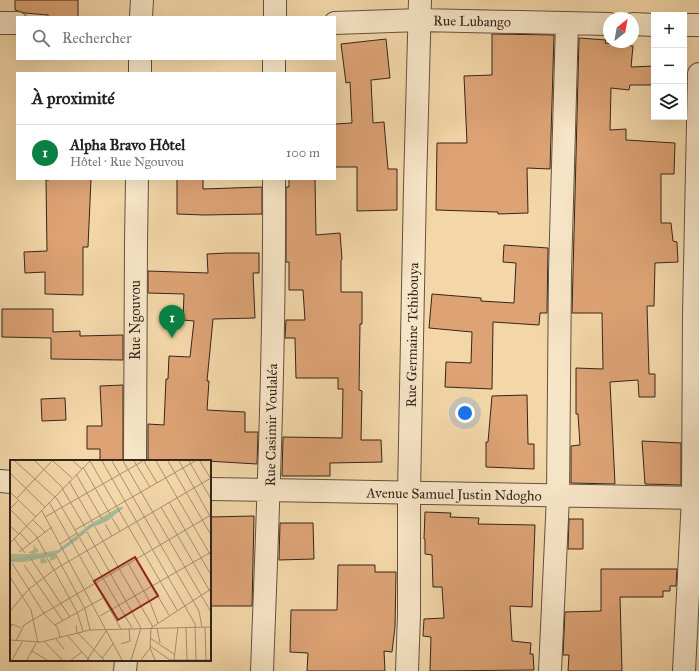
<!DOCTYPE html>
<html lang="fr">
<meta charset="utf-8">
<style>
body{margin:0;font-family:"IM FELL Great Primer",serif;background:#f6f6f6;color:#202124}
.controls{position:absolute;right:12px;top:12px;display:grid;overflow:hidden;border-radius:0px;box-shadow:0 4px 16px #0002}
.controls button{width:36px;height:36px;display:grid;place-items:center;padding:0;border:0;border-bottom:1px solid #e0e0e0;background:#fff;color:#202124;font:20px sans-serif}
.compass{position:absolute;left:603px;top:12px;width:36px;height:36px;border-radius:50%;background:#fff;box-shadow:0 4px 16px #0002;rotate:31deg}
.you{position:absolute;left:465px;top:413px;width:14px;height:14px;margin:-10px;border:3px solid #fff;border-radius:50%;background:#1a73e8;box-shadow:0 0 0 6px #1a73e833}
.badge{display:grid;place-items:center;width:26px;height:26px;border-radius:50%;background:#0b8043;color:#fff;font-size:13px;font-weight:700}
.pin{position:absolute;translate:-50% -33px;filter:drop-shadow(0 1px 2px #0008)}
.pin::after{content:'';position:absolute;top:21px;width:14px;height:12px;background:inherit;clip-path:polygon(0 0,100% 0,50% 100%)}
.list{margin:0;padding:0;list-style:none}
h2{display:flex;justify-content:space-between;align-items:center;height:52px;margin:0;padding:0 16px;font-size:17px}
h2 small{font-size:13px;font-weight:400;color:#757577}
.list li{display:grid;grid-template-columns:26px 1fr auto;gap:12px;align-items:center;box-sizing:border-box;height:56px;padding:0 16px;border-top:1px solid #e0e0e0}
.list b{display:block;font-size:15px;white-space:nowrap}
.list p{margin:0;font-size:13px;white-space:nowrap;color:#757577}
.list em{font-size:13px;font-style:normal;color:#757577}
.icon{flex:none;width:22px;height:22px;fill:none;stroke:currentColor;stroke-width:2;stroke-linecap:round;stroke-linejoin:round}
.map{position:relative;flex:none;width:699px;height:671px;overflow:hidden}
.search{position:absolute;background:#fff;box-shadow:0 4px 16px #0002;left:16px;top:16px;width:320px;height:44px;display:flex;align-items:center;gap:10px;box-sizing:border-box;padding:0 14px;border-radius:0px;color:#757577;font-size:15px}
.panel{position:absolute;background:#fff;box-shadow:0 4px 16px #0002;left:16px;top:72px;width:320px;height:108px;border-radius:0px}
.map>svg:first-child{display:block}
.building{fill:#dda375;stroke:#35251a}
.lines{fill:none;stroke-linecap:round;stroke-linejoin:round}
.minor-casing{stroke:#64523e;stroke-width:24}
.minor{stroke:#f7e5c7;stroke-width:22}
.labels{text-anchor:middle;stroke-width:3;stroke-linejoin:round;paint-order:stroke}
.street-label{font-size:14px;fill:#35251a;stroke:#f7e5c7}
.inset-river{fill:none;stroke:#9db8b0;stroke-width:2}
.inset-road{fill:none;stroke:#a79070;stroke-width:1}
.view{fill:#8f2418;fill-opacity:0.15;stroke:#8f2418;stroke-width:2}
.inset-edge{fill:none;stroke:#35251a;stroke-width:2}
</style>
<div class="map">
<svg width="699" height="671" viewBox="0 0 699 671">
<rect width="100%" height="100%" fill="#f3d7a9"/>
<filter id="stains"><feTurbulence type="fractalNoise" baseFrequency=".005" numOctaves="4"/><feColorMatrix values="0 0 0 0 .2 0 0 0 0 .09 0 0 0 0 .02 0 0 0 .5 -.17"/></filter>
<radialGradient id="worn" r=".72"><stop offset=".6" stop-color="#630" stop-opacity="0"/><stop offset="1" stop-color="#630" stop-opacity=".3"/></radialGradient>
<path class="building" d="M15,0H78V17H48V15L25,13L15,10Z
M492,34L554,35L550,169L527,168L528,213L498,214V212L436,210L437,143H467L464,76L492,75Z
M579,38L606,40L605,43L633,46L631,67L654,66V85H630L629,90L611,88L610,130L626,129V140L675,143L674,174H661V223H671L673,241L677,242L678,262L655,263L654,306H647L649,374H655V397H639L638,380L610,382L615,484L571,483V446L580,445L578,414H576V368L603,369L602,313H572Z
M386,39L390,78L371,80L373,123L384,122L388,169H397V210L357,211V167H335V124L352,123L350,82L346,83L341,44Z
M49,179H91L88,247H83V295L45,294V272L25,273L24,252L47,251L46,180H49Z
M177,179H203V189L262,187V214L204,215L177,214Z
M289,179H315L316,235L340,233L342,259L341,260V292H362V324H360L359,390L362,391L361,440H381L382,462L330,463V476H282L283,437L342,438L343,389H338V378H296L295,338H285L286,320H305L303,290H289V262H286V187H289Z
M504,245L548,248L547,313H540L539,325L493,322L492,389L445,387L446,362L471,363L472,332L429,328L432,294L481,298V301L514,303L516,263L503,262Z
M227,253H259V273H253L255,318L213,319L207,381H209L207,410L245,412V432H258L257,464L190,460V461L148,460V424L164,425L166,379H168L169,356L190,357L194,321L183,320L184,294L148,293V271L208,273L207,254Z
M2,309H53V332L80,331V336L123,335V360L51,359V338L2,337Z
M123,385V461H100V449H87V426H102L100,386Z
M527,395L528,444H534V469L486,467V442H488L492,396Z
M65,398L66,420L42,421L41,399Z
M642,441L681,443V485L645,484Z
M425,512L451,513L450,517L479,518L478,524L535,525L532,607L510,606L512,641L531,643L530,654H533L534,670L430,671L431,637L423,636L424,619L444,618L442,587H433L432,555L425,554V539H424Z
M254,516L252,606H210V517Z
M569,519H583V549H568Z
M280,523H313L314,559L279,560Z
M338,565H375V572H396L395,627L392,652L384,651L385,671H307L308,653L290,652L291,610H337Z
M601,569H677L676,586H670V591H663V597H620L622,671H568L569,655H563L565,612L601,611Z"/>
<g class="lines">
<g class="minor-casing">
<path id="minor" d="M141,17L142,0
M275,17V0
M0,23H17
M335,23L420,20L609,24
M633,24L654,25
M684,25H699
M274,59V73
M140,73V59
M135,461L136,242L137,179
M0,481L11,482
M210,489L699,498
M125,671L126,660
M262,671C268,507 275,343 274,179
M407,671L409,615V492L415,186L420,0
M550,671L558,496L560,272L567,23
M684,671L693,498L694,315L699,74"/>
</g>
<use href="#minor" class="minor"/>
</g>
<g class="labels">
<g class="street-label">
<text transform="translate(472 21) rotate(1)" y="5">Rue Lubango</text>
<text transform="translate(135 320) rotate(-90)" y="5">Rue Ngouvou</text>
<text transform="translate(412 335) rotate(-89)" y="5">Rue Germaine Tchibouya</text>
<text transform="translate(271 425) rotate(-89)" y="5">Rue Casimir Voulaléa</text>
<text transform="translate(454 494) rotate(1)" y="5">Avenue Samuel Justin Ndogho</text>
</g>
</g>
<g transform="translate(10 460)">
<rect width="201" height="201" fill="#f3d7a9"/>
<path d="M109,47H114L98,61L80,68L45,95L47,98L43,100L40,101V97L34,98L38,102L31,104L30,99L33,98L15,102H0V94H23L18,93L24,89L23,84L29,91L25,94L48,90L79,65Z" fill="#b6bf8b"/>
<path class="inset-river" d="M70,76L81,66L90,63L112,48M0,101L45,94L68,78"/>
<path class="inset-road" d="M5,1L47,39L122,168M25,1L53,28M43,1L62,18M63,1L72,9M80,1L167,150M92,1L185,164L186,200M102,1L189,151L192,167M113,1L201,152M124,1L140,27M134,1L147,23M146,1L201,96M158,1L201,75M169,1L201,58M179,1L201,39M190,1L201,19M73,7L100,54M0,13L35,47M66,14L92,59M59,21L83,63M52,28L75,67M0,32L26,57M7,38L42,1M39,42L111,169M159,42L201,115M151,47L201,133M0,49L26,76L36,94M0,49L9,40M32,51L112,200M35,57L133,1M102,58L110,71M23,60L35,72M95,64L102,76M0,66L9,74M85,67L143,167M65,70L185,1M77,72L131,168L121,200M10,73L20,84M4,79L15,93M0,83L80,1M50,84L67,73M9,92L42,67M46,95L75,149L80,170M37,98L44,110M21,99L60,157M126,99L159,155M2,103L35,155L47,167L50,177M118,103L140,142L148,163M14,105L53,161M44,110L67,152L73,171M0,117L21,150L28,183M0,151L19,129L44,110L201,18M90,156L201,92M45,165L93,138M66,165L67,172L94,200M176,167L177,200M195,167L196,200M147,168L150,183M0,169L2,164L11,168M57,175L79,200M140,178L164,194M46,179L54,189M0,180L31,182L80,170L201,167M6,181L14,165L201,55M35,182L52,200M111,184L120,181L119,168M140,186L160,200M22,191L37,200M92,198L103,184M2,200L12,182M17,200L26,183M61,200L72,192M77,200L96,171M131,200L140,188M145,200L140,188L141,168L201,129M159,200H201M164,200L168,167"/>
<path class="view" d="M125,97L148,136L108,160L84,121Z"/>
<rect width="201" height="201" class="inset-edge"/>
</g>
<rect width="100%" height="100%" filter="url(#stains)"/>
<rect width="100%" height="100%" fill="url(#worn)"/>
</svg>
<div class="controls">
<button>+</button>
<button>−</button>
<button><svg class="icon" aria-label="layers" viewBox="0 0 24 24"><path d="M12 4l9 5-9 5-9-5zM3 14l9 5 9-5"/></svg></button>
</div>
<svg class="compass" viewBox="-18 -18 36 36"><path d="M0-13l5 13h-10z" fill="#e53935"/><path d="M0 13l5-13h-10z" fill="#757577"/></svg>
<div class="you"></div>
<div class="pin badge" style="left:172px;top:338px">1</div>
<div class="search"><svg class="icon" aria-label="search" viewBox="0 0 24 24"><circle cx="10" cy="10" r="6"/><path d="M15 15l6 6"/></svg>Rechercher</div>
<section class="panel">
<h2>À proximité<small></small></h2>
<ul class="list">
<li><span class="badge">1</span><div><b>Alpha Bravo Hôtel</b><p>Hôtel · Rue Ngouvou</p></div><em>100 m</em></li>
</ul>
</section>
</div>
